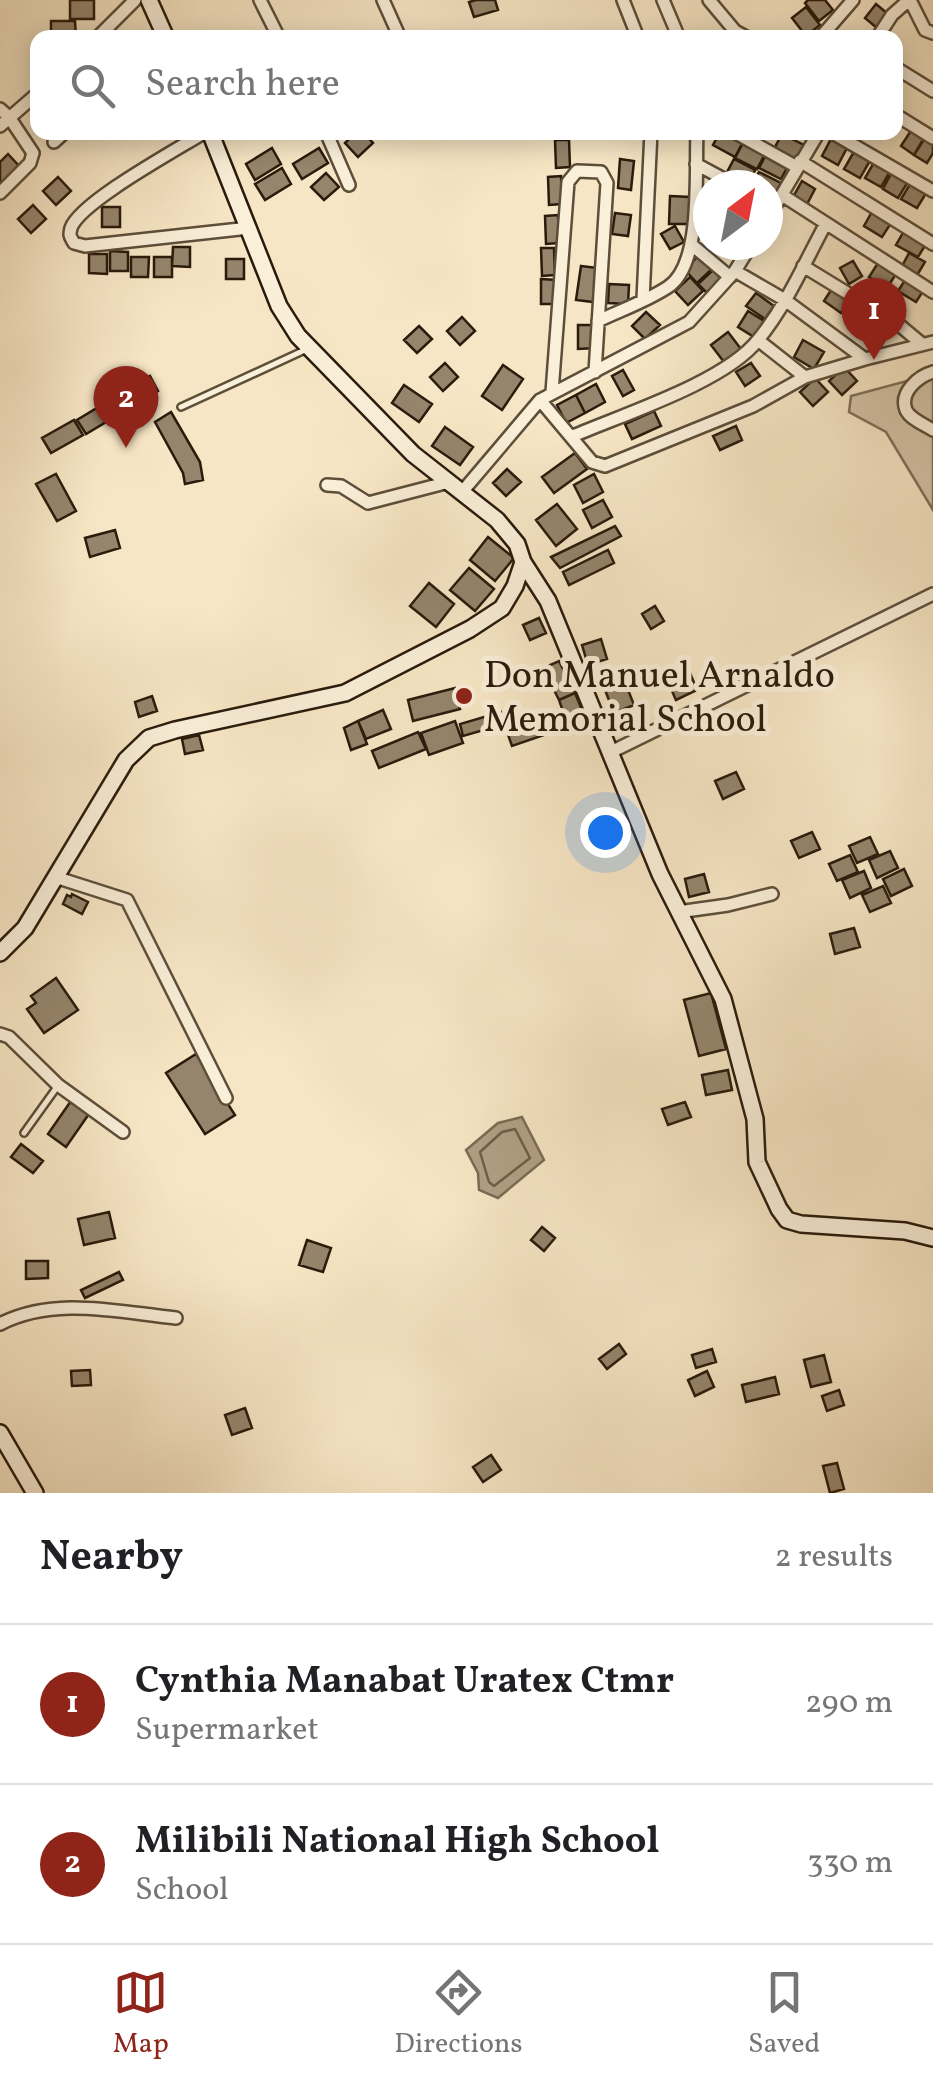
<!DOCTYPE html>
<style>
body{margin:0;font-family:Vollkorn,serif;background:#f2f2f2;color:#202124}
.compass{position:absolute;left:693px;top:170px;width:90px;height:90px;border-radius:50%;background:#fff;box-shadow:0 5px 25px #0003;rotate:32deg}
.you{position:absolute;left:605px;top:832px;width:35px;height:35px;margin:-25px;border:8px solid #fff;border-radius:50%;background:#1a73e8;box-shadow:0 0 0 15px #1a73e833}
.badge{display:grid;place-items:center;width:65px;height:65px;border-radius:50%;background:#8f2418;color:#fff;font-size:32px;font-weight:700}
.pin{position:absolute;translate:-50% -82px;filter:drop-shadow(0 2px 5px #0008)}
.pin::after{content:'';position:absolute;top:52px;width:35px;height:30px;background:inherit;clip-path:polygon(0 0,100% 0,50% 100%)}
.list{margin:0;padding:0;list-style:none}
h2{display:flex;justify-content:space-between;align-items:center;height:130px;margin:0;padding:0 40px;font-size:42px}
h2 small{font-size:32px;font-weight:400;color:#757577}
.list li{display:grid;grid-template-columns:65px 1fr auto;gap:30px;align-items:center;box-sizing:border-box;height:160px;padding:0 40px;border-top:2px solid #e0e0e0}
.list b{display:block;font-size:38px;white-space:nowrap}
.list p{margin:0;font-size:32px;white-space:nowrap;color:#757577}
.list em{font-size:32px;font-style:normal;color:#757577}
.icon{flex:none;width:55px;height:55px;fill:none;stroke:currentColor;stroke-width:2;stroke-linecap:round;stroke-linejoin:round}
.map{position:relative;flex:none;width:933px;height:1493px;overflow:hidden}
.search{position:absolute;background:#fff;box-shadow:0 5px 25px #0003;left:30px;right:30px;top:30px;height:110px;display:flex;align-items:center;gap:25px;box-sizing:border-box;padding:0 35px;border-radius:20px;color:#757577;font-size:38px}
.sheet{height:450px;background:#fff}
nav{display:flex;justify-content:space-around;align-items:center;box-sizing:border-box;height:140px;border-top:2px solid #e0e0e0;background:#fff;font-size:28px;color:#757577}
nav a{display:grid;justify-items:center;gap:5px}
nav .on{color:#8f2418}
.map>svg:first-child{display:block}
.green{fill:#d4c3a6;stroke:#7f6f59;stroke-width:2.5}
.water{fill:#b1a186;stroke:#7b6b55;stroke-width:2.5}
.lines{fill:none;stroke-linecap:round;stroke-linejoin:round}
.shore{stroke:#6e5e49;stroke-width:2.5}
.building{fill:#95856c;stroke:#2a1b0c;stroke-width:2.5}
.lane-casing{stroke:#5d4e3a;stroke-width:10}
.street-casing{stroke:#5d4e3a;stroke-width:16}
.secondary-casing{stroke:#2a1b0c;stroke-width:20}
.lane{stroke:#faefd9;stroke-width:5}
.street{stroke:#faefd9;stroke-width:11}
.secondary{stroke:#faefd9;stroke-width:15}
.poi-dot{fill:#8f2418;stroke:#faefd9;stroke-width:4}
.labels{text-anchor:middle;stroke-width:10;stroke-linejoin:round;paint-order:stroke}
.poi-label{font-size:38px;fill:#2a1b0c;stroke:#faefd9;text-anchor:start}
</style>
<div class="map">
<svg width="933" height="1493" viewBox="0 0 933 1493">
<rect width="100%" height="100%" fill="#f7e6c5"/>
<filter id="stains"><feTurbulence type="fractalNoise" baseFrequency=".002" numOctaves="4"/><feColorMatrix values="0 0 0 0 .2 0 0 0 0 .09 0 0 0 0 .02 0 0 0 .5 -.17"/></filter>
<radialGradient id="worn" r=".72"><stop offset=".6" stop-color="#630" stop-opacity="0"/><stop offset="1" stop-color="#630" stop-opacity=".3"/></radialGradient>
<path class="green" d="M933,374V510L886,432L849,412L851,396Z"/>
<path class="water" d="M522,1117L544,1160L498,1198L479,1190L478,1173L466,1150L498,1123Z"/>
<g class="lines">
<path class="shore" d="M515,1129L530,1158L494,1186L489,1182L480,1152L502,1132Z"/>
</g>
<path class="building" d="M70,0H94V19H70Z
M476,0H495L498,10L474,17L469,2Z
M808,0H825L833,10L819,21L805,3Z
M876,4L888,14L877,28L865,18Z
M806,7L820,25L806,36L792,18Z
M51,21H75L76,38H51Z
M912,129L924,138L914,155L901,146Z
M356,132H363L373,143L358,157L345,143Z
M720,132L743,142L735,157L713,145Z
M782,134L804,145L796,160L774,149Z
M832,137L848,146L838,165L822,156Z
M925,138L933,143V153L927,163L914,155Z
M555,140H569L570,167L556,168Z
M743,143L765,154L757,169L735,158Z
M272,148L281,164L255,180L246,164Z
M319,148L328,163L302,179L293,164Z
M855,150L871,159L860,178L844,169Z
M767,153L789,164L781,179L759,168Z
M8,154L20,167L0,186V162Z
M620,159L634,161L631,190L618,188Z
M734,159L755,170L748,185L726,174Z
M876,159L892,168L881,187L865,178Z
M282,168L291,184L265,200L255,184Z
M893,170L909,180L898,198L883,189Z
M759,172L781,183L773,198L768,196V185H752Z
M326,173L339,187L324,200L311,187Z
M561,176L562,204L549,205L548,177Z
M58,177L71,191L56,205L43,191Z
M802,181L815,189L806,206L792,199Z
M912,181L928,190L917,208L901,199Z
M670,196L690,197L689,224H669Z
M33,205L46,219L31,233L18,219Z
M102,207H120V227H102Z
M874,208L893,220L882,237L864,226Z
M615,213L631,215L628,236L612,234Z
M558,215L559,243L546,244L545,216Z
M675,226L684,242L670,249L661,234Z
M904,231L926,244L918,257L896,245Z
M173,247H190V267L172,266Z
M541,248H554L555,275L542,276Z
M110,251L128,252V271H110Z
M909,253L925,262L916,277L901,268Z
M89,254H107V274L89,273Z
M699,255L712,269L697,283L685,270Z
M131,257H149L148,277H131Z
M154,257H172V277H154Z
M226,259H244V279H226Z
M853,261L862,276L849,284L840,268Z
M878,263L896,274L887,288L869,277Z
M581,266L598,268L593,302L576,300Z
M713,270L725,283L711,297L698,284Z
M690,277L703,291L688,305L675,291Z
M907,277L925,288L916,302L898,291Z
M541,279L557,280V304H541Z
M609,284L629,285L628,304L608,303Z
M833,287L851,299L841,313L824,301Z
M756,293L774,306L765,319L746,306Z
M748,311L764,321L754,337L738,327Z
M646,312L660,325L645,339L632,326Z
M462,317L475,331L460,345L447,331Z
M578,325H596V348L578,349Z
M872,325L888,335L879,349L863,339Z
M419,326L432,339L417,353L404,340Z
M728,332L741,349L724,362L711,345Z
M803,340L824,352L814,369L794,357Z
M445,363L458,377L443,391L430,377Z
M751,363L760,376L745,386L736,372Z
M503,365L523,379L502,410L482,396Z
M844,367L857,381L842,395L829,381Z
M623,370L634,390L623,396L612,376Z
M150,376L158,391L86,434L77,420Z
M815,378L828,392L813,406L800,392Z
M596,384L605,402L585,413L576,395Z
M404,385L432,404L419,422L392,403Z
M576,395L585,413L566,423L557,405Z
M654,411L661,426L632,439L625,424Z
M171,412L200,462L203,480L185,484L183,473L155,422Z
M74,420L83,435L51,453L42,438Z
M736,426L742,440L720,450L713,436Z
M445,427L473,447L460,465L432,446Z
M575,453L587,469L554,493L542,477Z
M507,469L521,482L506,496L493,483Z
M56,474L76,511L57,521L36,484Z
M594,474L603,492L583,503L574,485Z
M603,500L612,517L592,528L583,510Z
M557,504L577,529L556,546L536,520Z
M615,526L621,536L560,568L551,557Z
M115,530L120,548L90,557L85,538Z
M488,537L514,558L495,581L470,560Z
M608,550L614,563L569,585L563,572Z
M469,568L494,589L475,611L450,590Z
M429,583L454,604L436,627L410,606Z
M655,606L664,621L651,629L642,614Z
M539,618L546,633L530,640L523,625Z
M601,639L607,659L588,665L582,645Z
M559,661L575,693L559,700L543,668Z
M690,673L697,690L676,700L668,682Z
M625,682L634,705L614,713L605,690Z
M455,688L460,709L413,721L408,700Z
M575,693L582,710L565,717L559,700Z
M152,696L157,711L139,717L135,702Z
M383,710L391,729L366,739L358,721Z
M501,712L505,724L463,736L460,724Z
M538,718L544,735L512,746L506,729Z
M358,721L367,744L351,750L344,728Z
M455,721L463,743L429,755L421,733Z
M418,732L426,749L379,768L372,751Z
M199,735L203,750L185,754L182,739Z
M736,772L744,789L723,799L715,781Z
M812,832L820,849L799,858L791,841Z
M870,837L878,854L857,863L849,846Z
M890,851L898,868L877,878L869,860Z
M850,855L858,872L837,881L829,864Z
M904,869L912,886L891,896L883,879Z
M864,871L871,888L850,898L842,880Z
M704,874L709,892L689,897L685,879Z
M883,886L891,903L870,912L862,895Z
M72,894L88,902L82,914L63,904L67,895L71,897Z
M854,928L860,947L835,954L830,934Z
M56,978L78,1010L44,1033L27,1009L36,1003L31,996Z
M711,993L726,1049L699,1056L684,1000Z
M196,1054L235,1115L205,1134L166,1073Z
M728,1070L732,1090L706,1095L702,1075Z
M73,1098L91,1111L66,1147L48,1134Z
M685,1102L691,1117L668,1125L662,1109Z
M21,1144L43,1161L33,1173L11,1157Z
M109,1212L115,1238L84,1245L78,1219Z
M542,1227L555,1238L544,1251L531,1240Z
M307,1240L331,1248L323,1272L299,1265Z
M26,1261H48V1278L26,1279Z
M119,1272L123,1280L85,1298L81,1290Z
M619,1344L626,1354L607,1369L599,1359Z
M712,1349L716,1362L696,1368L692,1355Z
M824,1355L831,1382L811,1387L804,1360Z
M90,1370L91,1385L72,1386L71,1371Z
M707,1371L714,1387L695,1396L688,1380Z
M775,1377L779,1394L746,1402L742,1385Z
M839,1390L844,1405L827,1411L822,1396Z
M245,1408L252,1428L232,1435L225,1415Z
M491,1455L501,1470L483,1482L473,1467Z
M837,1463L844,1489L830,1493L823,1466Z"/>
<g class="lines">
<g class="lane-casing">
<path id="lane" d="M181,407L307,349
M24,1133L57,1087"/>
</g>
<g class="street-casing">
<path id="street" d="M260,0L279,38
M383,0L400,38
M623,0L638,38
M663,0L679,38
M709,0L735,31L748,38
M910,0L925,30L933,33
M97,38L135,0
M820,38L853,0
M877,38L892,15L909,0
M896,68L933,91
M0,109L9,117L33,153L30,163L0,193
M896,115L933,138
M0,126L38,93
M205,132C178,149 80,202 71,228C69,236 70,236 74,243L85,246L249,228
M326,132L349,185
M734,132L797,167
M831,132L933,191
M54,142L65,132
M800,161L933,244
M696,164L735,185
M782,195L933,292
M768,218L819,132
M692,245L730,277
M803,266L898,324L922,344
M735,271L785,300L865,359L933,342
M643,299L651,132
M598,321C621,310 647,301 668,287C703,264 695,172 697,132
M758,340L805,377
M933,372C919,376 899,392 906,410C910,419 925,425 933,430
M552,392L568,182L577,171L601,172L607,183L595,372
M540,400L592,462L605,466L753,406L805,377L865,359
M573,436C624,414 725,382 758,340C786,306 804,264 825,225
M327,485L341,486L368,503L449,482
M462,492L540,400L689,322L735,271L751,245
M611,752L933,594
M55,877L127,900L226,1098
M678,912L728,905L772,894
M0,1034L9,1037L58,1085L123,1132
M0,1324C55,1296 117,1312 176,1318"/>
</g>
<g class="secondary-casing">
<path id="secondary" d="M149,0L166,38
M210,132L279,306L298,336L413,454L497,520L517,544L523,562L548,601L660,874L723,999L755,1119L757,1162L779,1209L787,1220L801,1224L905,1231L933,1238
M0,953L25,928L126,760L149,738L175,730L345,693L470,629L502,608L515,586L523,562
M0,1433L35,1493"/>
</g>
<use href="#lane" class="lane"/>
<use href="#street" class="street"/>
<use href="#secondary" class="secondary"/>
</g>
<circle class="poi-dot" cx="464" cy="696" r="10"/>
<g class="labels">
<g class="poi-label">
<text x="484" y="687">Don Manuel Arnaldo<tspan x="484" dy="44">Memorial School</tspan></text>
</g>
</g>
<rect width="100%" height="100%" filter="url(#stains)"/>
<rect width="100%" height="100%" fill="url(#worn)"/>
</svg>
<svg class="compass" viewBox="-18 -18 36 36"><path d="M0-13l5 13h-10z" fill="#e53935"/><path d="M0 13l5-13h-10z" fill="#757577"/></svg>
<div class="you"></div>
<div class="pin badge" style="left:874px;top:360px">1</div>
<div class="pin badge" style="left:126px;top:448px">2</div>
<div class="search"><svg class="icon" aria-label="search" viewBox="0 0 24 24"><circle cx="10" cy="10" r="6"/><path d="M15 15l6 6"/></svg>Search here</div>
</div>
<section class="sheet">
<h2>Nearby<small>2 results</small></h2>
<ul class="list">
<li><span class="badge">1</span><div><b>Cynthia Manabat Uratex Ctmr</b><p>Supermarket</p></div><em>290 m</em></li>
<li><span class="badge">2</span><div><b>Milibili National High School</b><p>School</p></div><em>330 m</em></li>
</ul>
</section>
<nav>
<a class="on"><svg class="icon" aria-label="map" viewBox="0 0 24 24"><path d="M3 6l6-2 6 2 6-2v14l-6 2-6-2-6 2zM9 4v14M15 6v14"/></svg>Map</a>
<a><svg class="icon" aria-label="directions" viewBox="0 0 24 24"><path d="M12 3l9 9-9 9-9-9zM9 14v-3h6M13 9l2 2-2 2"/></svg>Directions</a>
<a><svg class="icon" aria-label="saved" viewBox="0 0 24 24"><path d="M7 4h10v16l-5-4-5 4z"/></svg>Saved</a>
</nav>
